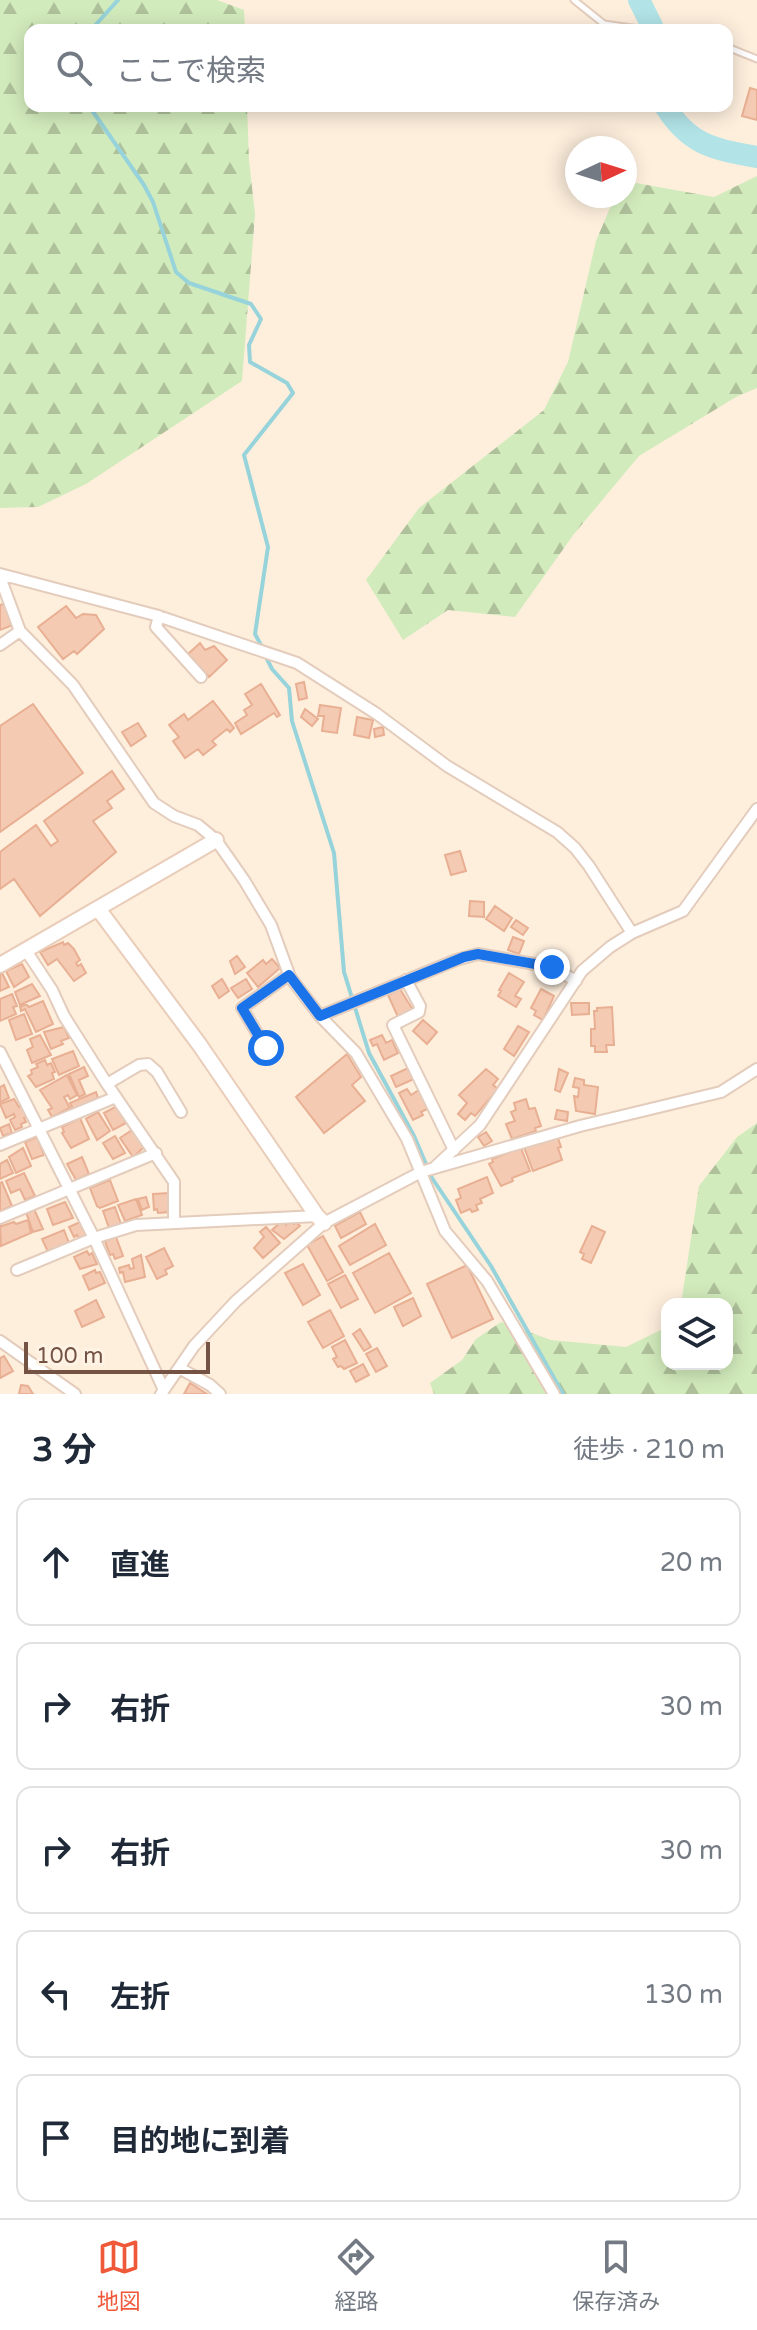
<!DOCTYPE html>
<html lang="ja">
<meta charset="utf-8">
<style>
body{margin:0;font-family:"Varela Round","Noto Sans JP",sans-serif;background:#f2f2f3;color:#1f2937}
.controls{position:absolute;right:24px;bottom:24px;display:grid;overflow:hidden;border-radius:16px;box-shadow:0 4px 20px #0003}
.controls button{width:72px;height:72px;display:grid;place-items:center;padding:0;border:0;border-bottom:2px solid #e0e1e3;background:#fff;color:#1f2937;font:40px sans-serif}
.compass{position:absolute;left:565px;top:136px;width:72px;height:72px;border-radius:50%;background:#fff;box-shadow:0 4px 20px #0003;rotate:86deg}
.scale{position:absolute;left:24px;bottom:20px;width:186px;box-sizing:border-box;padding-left:8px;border:4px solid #745345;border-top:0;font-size:22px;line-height:28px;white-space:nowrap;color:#745345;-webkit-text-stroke:6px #fff3e5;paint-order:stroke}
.stop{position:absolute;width:24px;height:24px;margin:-18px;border:6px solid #1a73e8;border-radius:50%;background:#fff}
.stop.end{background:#1a73e8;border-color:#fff;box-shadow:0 2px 8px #0008}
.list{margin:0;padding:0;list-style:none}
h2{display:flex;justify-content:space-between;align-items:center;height:104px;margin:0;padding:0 32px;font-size:34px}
h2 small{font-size:26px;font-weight:400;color:#747a83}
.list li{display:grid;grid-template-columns:52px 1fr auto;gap:24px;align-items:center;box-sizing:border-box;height:128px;margin:0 16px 16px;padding:0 16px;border:2px solid #e0e1e3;border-radius:16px}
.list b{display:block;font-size:30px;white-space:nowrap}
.list em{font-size:26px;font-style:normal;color:#747a83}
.icon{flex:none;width:44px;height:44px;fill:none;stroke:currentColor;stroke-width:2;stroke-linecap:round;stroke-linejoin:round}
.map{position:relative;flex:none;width:757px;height:1394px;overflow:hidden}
.search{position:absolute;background:#fff;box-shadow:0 4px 20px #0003;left:24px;right:24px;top:24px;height:88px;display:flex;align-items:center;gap:20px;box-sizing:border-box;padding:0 28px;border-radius:16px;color:#747a83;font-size:30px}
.sheet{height:824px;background:#fff}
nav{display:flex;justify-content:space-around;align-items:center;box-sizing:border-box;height:112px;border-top:2px solid #e0e1e3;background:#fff;font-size:22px;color:#747a83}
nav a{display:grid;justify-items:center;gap:4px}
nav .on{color:#f0583a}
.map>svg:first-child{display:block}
.forest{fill:url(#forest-firs)}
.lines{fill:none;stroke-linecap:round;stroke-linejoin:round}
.stream{stroke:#97d3da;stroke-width:4}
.river{stroke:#b2e3e7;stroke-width:22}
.building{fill:#f4cab3;stroke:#e8af93;stroke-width:2}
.lane-casing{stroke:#e4ccbc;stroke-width:9}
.street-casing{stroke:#e4ccbc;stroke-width:14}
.secondary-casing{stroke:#e9cdb9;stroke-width:18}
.lane{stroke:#fff;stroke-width:5}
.street{stroke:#fff;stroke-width:10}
.secondary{stroke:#fff;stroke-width:14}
.route{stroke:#1a73e8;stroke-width:10}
</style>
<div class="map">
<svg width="757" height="1394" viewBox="0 0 757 1394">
<defs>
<pattern id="forest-firs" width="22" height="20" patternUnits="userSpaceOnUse" patternTransform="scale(2)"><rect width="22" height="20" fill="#d2ebbc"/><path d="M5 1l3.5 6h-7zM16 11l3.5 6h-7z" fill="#afc19b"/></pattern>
</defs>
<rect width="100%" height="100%" fill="#feefdd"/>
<path class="forest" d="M0,0H217L244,10L245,30H30V106H247L249,160L255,214L242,381L86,484L38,507L0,508Z
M757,176V388L736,397L639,456L574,534L515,617L448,610L403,640L366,580L419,508L544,410L568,362L596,241L615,196H625V181L714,197Z
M757,1123V1394H434L430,1383L462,1360L476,1339L501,1322L551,1340L626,1347L667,1327V1364H727V1304H681L699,1186L737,1137Z"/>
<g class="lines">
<path class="stream" d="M91,30L118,0
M89,106L144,185L153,202L176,272L189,283L251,304L261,319L249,345L250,362L287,383L293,393L244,455L268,547L255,634L262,647
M265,655L272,669L289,688L292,721L334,853L344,972L369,1053L414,1136L432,1178L491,1266L563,1394"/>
<path class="river" d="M639,0L652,26V30
M665,106C690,146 714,149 757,157"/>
</g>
<path class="building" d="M750,88L757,90V120L742,116Z
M5,603L13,625L0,630V605Z
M66,606L76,618L83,614L96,615L104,629L77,654L74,651L63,659L38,627Z
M200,643L205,650L214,646L227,660L209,677L188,654Z
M304,682L307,698L299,700L296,684Z
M261,684L280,715L277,717L274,713L241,734L235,723L247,715L244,710L252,705L245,694Z
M213,701L234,728L230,732L227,729L212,741L216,745L203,755L198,749L185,758L173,741L179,737L169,725L184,714L188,720Z
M33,704L83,773L0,832V726Z
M320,705L341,708L337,733L322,731L324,716H318Z
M305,709L318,719L312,726L301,717Z
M357,717L373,720L369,738L354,735Z
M138,723L146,736L131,746L122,732Z
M383,727L384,735L375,737L374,729Z
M112,771L124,789L107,801L112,808L93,821L116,852L40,916L14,879L0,889V852L36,825L51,846L58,841L44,821Z
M460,851L466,871L451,875L445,855Z
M470,901L484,902V917L469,916Z
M495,906L512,918L504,931L486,919Z
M516,920L528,928L523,935L511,927Z
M513,937L524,941L519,954L508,950Z
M63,942L64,945L68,943L74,949L80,960L76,963L78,966L81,964L86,973L74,981L57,959L48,965L40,952Z
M237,956L245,967L235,974L230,961Z
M272,959L280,968L258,987L247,973L263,960L266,964Z
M22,964L29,977L14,987L6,971Z
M2,973L9,987L0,991V974Z
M509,973L524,982L515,996L521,999L516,1007L498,996L501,991L499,990Z
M222,979L229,991L219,998L212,986Z
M246,979L252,989L238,998L231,988Z
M32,984L40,996L20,1005L15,992Z
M400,989L413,1010L398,1017L388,995Z
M541,989L554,996L543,1020L534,1015L536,1011L531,1008Z
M12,994L17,1006L13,1007L16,1014L0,1021V999Z
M43,1001L53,1024L36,1032L25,1009L21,1011L20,1007L26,1004L29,1007Z
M571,1003H589V1014L572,1015Z
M612,1007L614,1045H606L607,1052H595V1046H591V1029H595L594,1011H597V1008Z
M24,1014L32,1034L16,1040L9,1020Z
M423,1020L437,1032L427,1044L413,1031Z
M518,1026L529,1032L514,1056L504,1049Z
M64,1027L69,1038L61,1041L63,1044L51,1049L44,1032Z
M40,1035L51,1055L32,1063L27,1050L33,1047L30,1039Z
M382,1035L386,1043L392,1040L398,1053L384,1060L377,1044L373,1046L370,1040Z
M73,1051L79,1066L59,1075L52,1059Z
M347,1054L361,1077L352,1085L365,1101L324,1133L296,1097Z
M45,1060L47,1065L51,1063L55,1072L52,1073L54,1079L36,1087L28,1076L32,1074L31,1070L38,1067L36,1064Z
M84,1067L88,1076L79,1080L85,1094L79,1097L69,1074Z
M408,1068L414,1079L396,1087L391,1076Z
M486,1069L498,1079L493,1085L498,1089L475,1116L471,1113L465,1120L458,1114L467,1103L459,1095Z
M559,1069L568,1073L560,1092L555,1090Z
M67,1075L77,1095L70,1099L68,1095L64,1097L70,1108L52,1117L48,1110L52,1108L40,1090Z
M575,1078L584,1080V1085L598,1087L595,1114L576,1111L574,1096L578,1097L579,1088L573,1087Z
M4,1085L9,1098L0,1102V1087Z
M407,1089L411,1095L419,1090L429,1108L421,1112L423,1115L413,1120L399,1093Z
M96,1092L98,1098L73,1109L70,1103Z
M14,1099L19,1107L22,1105L28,1116L24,1118L26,1122L21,1124L22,1127L15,1130L10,1120L15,1117L14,1114L6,1118L0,1104Z
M526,1099L529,1109L535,1108L541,1126L535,1128L536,1131L512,1139L506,1124L515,1121L511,1112L516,1110L514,1103Z
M117,1106L126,1123L113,1130L104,1113Z
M557,1110L568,1112L567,1121L555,1119Z
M98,1112L110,1131L97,1140L86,1119Z
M80,1118L89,1139L71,1148L62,1133L64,1132L62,1127Z
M9,1124L12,1133L3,1136L0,1128Z
M132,1130L144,1147L133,1157L120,1138Z
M486,1132L492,1141L484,1146L478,1137Z
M557,1135L561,1147L558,1148L562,1160L533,1171L524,1147Z
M115,1136L125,1153L113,1159L103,1143Z
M37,1137L44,1155L32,1159L25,1142Z
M23,1148L31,1166L16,1173L9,1157Z
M521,1148L530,1171L512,1178L513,1181L501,1186L489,1164L493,1162L492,1159Z
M82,1157L89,1174L76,1180L67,1164Z
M7,1160L13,1173L0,1179V1164Z
M24,1173L35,1196L25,1200L20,1189L11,1193L6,1181Z
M487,1177L493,1193L480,1199L482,1203L476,1205L478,1210L472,1212L470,1209L461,1213L456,1200L461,1198L458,1189Z
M110,1180L118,1201L100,1208L97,1206L90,1188Z
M2,1182L12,1206L0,1211V1183Z
M169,1193L170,1212L158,1213L157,1209L154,1210L153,1194Z
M146,1197L149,1207L142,1210L138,1199Z
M136,1199L142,1215L125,1221L118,1205Z
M65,1202L73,1218L53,1225L47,1209Z
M115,1207L121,1224L109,1228L103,1211Z
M34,1209L43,1229L33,1232L26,1212Z
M360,1212L366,1224L341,1238L335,1226Z
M28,1220L31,1233L1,1246L0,1225L2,1226L14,1222L16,1224Z
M282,1221L286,1225L290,1221L294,1224L296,1222L300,1226L284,1239L272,1230Z
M80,1222L87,1235L79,1239L77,1235L74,1237L69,1227Z
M375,1224L386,1245L350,1265L339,1246Z
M592,1226L605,1232L591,1263L582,1259L584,1254L580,1252Z
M266,1227L280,1243L263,1258L254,1248L264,1237L260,1232Z
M64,1230L69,1243L48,1252L42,1239Z
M323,1236L343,1272L327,1281L307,1245Z
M116,1237L123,1256L115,1259L113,1254L110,1255L105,1241Z
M164,1248L173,1266L165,1270L167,1274L157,1279L146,1257Z
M87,1251L89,1255L92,1253L97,1264L80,1269L74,1257Z
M389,1253L411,1293L375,1313L353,1273Z
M141,1255L145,1277L125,1282L123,1272L120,1273L119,1268L129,1265L130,1269L134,1268L132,1259Z
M303,1264L320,1295L303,1305L285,1273Z
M467,1265L493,1319L452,1338L427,1284Z
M95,1270L96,1273L100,1272L105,1283L89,1290L83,1276Z
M345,1275L358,1299L341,1308L328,1284Z
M413,1298L421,1316L403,1326L394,1307Z
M96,1300L104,1317L82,1327L75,1311Z
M330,1310L344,1336L323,1348L308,1322Z
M360,1329L371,1347L364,1351L353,1334Z
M345,1340L357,1363L344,1369L341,1366L338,1367L333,1359L337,1357L332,1347Z
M377,1348L387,1366L376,1372L366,1354Z
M4,1356L13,1371L0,1378V1358Z
M363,1364L369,1375L356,1382L350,1371Z
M190,1383L207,1394H184Z
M21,1385L28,1386L33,1394H19Z"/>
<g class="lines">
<g class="lane-casing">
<path id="lane" d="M574,0L604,24L646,30
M727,47L757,59"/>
</g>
<g class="street-casing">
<path id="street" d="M0,574L155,615L297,663L377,714L447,766L557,832L575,848L589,866L632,933
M0,577L20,631L73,685L154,803L174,816L198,825L216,840L244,880L271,925L290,977L320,1016L356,1053L407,1139L445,1231L487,1281L554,1394
M159,616L156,627L201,677
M0,645L20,631
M25,949L52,990L64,1016L107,1084L174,1182V1222
M406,980L420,1006L419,1012L393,1025L454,1150
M320,1016L456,960L478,954L552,967L576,981
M266,1048L242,1008L289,975
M0,1052L94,1238L164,1390
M107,1084L139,1065L148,1064L157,1072L181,1112
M0,1145L116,1097
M435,1167L480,1125L582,971L610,947L632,933L683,911L757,809
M0,1218L156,1153
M17,1270L94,1238L136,1225L317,1216
M0,1341L75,1394
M179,1368L210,1385L220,1394
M161,1394L194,1346L236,1301L324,1223L421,1172L580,1126L721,1092L757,1069"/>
</g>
<g class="secondary-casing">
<path id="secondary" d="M99,910L199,1044L317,1216L324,1223
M0,965L216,840"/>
</g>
<use href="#lane" class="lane"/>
<use href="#street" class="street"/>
<use href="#secondary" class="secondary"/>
</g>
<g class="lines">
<path class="route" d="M266,1048L242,1008L289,975L320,1016L464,957L478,954L552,967"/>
</g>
</svg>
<div class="controls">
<button><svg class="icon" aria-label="layers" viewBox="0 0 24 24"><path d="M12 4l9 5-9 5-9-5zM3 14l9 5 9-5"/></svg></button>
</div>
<svg class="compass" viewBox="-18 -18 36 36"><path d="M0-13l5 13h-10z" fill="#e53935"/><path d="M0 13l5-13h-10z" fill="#747a83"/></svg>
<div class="scale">100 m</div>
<div class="stop" style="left:266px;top:1048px"></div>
<div class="stop end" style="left:552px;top:967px"></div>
<div class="search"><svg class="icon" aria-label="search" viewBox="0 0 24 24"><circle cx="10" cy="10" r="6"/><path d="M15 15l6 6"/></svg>ここで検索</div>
</div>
<section class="sheet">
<h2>3 分<small>徒歩 · 210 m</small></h2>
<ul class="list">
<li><svg class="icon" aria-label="ahead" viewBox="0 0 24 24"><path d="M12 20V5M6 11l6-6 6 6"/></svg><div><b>直進</b></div><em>20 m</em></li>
<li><svg class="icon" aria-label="right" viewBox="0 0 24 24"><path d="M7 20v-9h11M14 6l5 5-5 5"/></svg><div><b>右折</b></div><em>30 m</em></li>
<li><svg class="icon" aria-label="right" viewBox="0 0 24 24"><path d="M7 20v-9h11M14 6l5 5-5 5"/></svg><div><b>右折</b></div><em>30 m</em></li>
<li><svg class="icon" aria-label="left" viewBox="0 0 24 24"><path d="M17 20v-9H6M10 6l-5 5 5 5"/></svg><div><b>左折</b></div><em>130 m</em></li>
<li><svg class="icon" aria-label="arrive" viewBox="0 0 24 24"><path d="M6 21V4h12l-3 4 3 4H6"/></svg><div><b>目的地に到着</b></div></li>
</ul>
</section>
<nav>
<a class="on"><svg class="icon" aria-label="map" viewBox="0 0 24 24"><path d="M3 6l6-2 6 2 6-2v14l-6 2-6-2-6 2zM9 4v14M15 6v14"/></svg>地図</a>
<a><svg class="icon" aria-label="directions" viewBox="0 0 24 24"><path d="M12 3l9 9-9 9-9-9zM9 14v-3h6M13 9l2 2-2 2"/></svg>経路</a>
<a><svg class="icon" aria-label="saved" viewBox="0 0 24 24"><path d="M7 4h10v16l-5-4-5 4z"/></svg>保存済み</a>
</nav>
